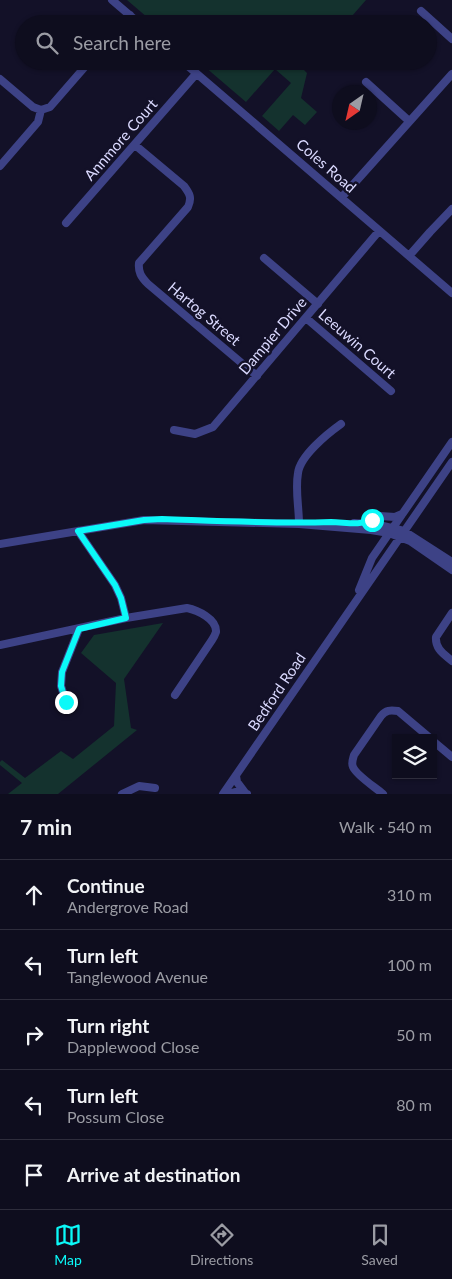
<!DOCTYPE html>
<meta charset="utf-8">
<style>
body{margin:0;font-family:Lato,sans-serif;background:#1c1b2b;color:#f1f3f6}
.controls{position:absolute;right:15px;bottom:15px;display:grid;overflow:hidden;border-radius:0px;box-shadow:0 1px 4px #0004}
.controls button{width:45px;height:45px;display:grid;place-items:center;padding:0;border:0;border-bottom:1px solid #2e2d3c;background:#0e0d1e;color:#f1f3f6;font:25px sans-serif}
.compass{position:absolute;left:332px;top:85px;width:45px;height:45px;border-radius:50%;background:#0e0d1e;box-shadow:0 1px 4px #0004;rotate:214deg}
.stop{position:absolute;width:15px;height:15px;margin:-11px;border:4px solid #0bf9f8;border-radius:50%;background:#fff}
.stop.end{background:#0bf9f8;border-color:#fff;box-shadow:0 1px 5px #0008}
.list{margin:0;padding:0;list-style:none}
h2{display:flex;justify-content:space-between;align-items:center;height:65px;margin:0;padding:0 20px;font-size:21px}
h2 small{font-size:16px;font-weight:400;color:#9b9ca4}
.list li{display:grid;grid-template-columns:32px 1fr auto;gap:15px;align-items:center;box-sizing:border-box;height:70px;padding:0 20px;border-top:1px solid #2e2d3c}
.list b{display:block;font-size:19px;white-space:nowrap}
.list p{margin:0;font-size:16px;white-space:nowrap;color:#9b9ca4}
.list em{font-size:16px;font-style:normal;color:#9b9ca4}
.icon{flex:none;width:28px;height:28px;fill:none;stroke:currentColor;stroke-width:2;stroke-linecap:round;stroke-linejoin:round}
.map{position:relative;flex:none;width:452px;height:794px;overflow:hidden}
.search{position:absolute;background:#0e0d1e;box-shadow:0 1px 4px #0004;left:15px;right:15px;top:15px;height:55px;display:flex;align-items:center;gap:12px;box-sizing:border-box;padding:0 18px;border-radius:28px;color:#9b9ca4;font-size:19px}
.sheet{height:415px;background:#0e0d1e}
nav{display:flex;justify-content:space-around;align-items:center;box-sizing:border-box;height:70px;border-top:1px solid #2e2d3c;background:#0e0d1e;font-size:14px;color:#9b9ca4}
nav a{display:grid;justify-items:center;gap:2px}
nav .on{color:#0bf9f8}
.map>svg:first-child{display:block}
.green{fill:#14322e}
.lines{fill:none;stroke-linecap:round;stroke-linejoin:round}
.minor{stroke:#3d4286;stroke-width:8}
.route{stroke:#0bf9f8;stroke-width:6}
.labels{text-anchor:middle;stroke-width:5;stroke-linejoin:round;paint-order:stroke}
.street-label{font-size:15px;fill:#dad9fe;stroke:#131128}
</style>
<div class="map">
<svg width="452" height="794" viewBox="0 0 452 794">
<rect width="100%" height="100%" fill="#131128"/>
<path class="green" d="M127,0H366L345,24H155Z
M198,61H311L304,70L307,73L301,98L317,112L305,125L293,115L279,131L262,116L291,83L275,69L246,102Z
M163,623L124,679L131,728L137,730L58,794H8L22,783L0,765V762L2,760L25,778L61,751L73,759L114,726L116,683L81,653L94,635Z"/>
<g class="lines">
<path class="minor" d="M112,0L140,24
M421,11L452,39
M123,24L130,15
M182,61L452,293
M0,79L33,107L41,110L50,107L90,61
M366,82L409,121
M135,145L184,186C190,194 192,198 188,207L139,263C138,272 141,277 148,284L257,376
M0,166L38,122L41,110
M342,197L452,74
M66,223L196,74
M409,256L430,232L452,209
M264,258L318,304
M306,318L391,391
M174,430L195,434L213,427L379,231
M354,523L379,525L404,531L452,562
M366,523L380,516L395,517L402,514
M299,524C299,507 295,490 298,473C300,456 327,434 341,424
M78,531L115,585L121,598L126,618
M0,544L144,520L299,524L371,530L389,533L410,541L452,570
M359,590L372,558L452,442
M452,613L436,637C435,649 444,654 452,661
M0,645L126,618L187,608C197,610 217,619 216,632C215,635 214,637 212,640L175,695
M66,702L61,686L62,672L79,629
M433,741L452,757
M236,776L237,782L246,794
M122,794L139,786L155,788
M223,794L452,462
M228,794L235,792L247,794
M383,794C375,787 357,776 353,767C351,763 353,759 354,755L381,716C386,710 390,710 398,711L430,738"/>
</g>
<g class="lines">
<path class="route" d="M66,702L61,686L62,672L79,629L126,618L121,598L115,585L78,531L144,520L162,519C219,521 275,524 331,522C345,522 359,526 372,520"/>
</g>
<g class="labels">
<g class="street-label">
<text transform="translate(121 140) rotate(-49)" y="5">Annmore Court</text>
<text transform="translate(326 166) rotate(41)" y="5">Coles Road</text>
<text transform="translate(204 314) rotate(40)" y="5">Hartog Street</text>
<text transform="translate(273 336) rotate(-50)" y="5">Dampier Drive</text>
<text transform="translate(357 344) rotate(41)" y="5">Leeuwin Court</text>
<text transform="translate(277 692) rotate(-56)" y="5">Bedford Road</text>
</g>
</g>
</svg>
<div class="controls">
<button><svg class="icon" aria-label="layers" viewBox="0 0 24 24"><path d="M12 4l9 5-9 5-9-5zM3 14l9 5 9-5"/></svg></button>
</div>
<svg class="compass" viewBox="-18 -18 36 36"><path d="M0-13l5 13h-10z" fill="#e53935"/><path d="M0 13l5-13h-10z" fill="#9b9ca4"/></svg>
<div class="stop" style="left:372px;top:520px"></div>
<div class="stop end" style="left:66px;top:702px"></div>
<div class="search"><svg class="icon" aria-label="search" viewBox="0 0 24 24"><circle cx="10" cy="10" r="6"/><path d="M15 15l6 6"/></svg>Search here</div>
</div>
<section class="sheet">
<h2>7 min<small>Walk · 540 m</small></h2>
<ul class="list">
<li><svg class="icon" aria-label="ahead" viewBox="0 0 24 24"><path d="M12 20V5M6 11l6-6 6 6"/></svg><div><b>Continue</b><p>Andergrove Road</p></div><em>310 m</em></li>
<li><svg class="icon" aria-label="left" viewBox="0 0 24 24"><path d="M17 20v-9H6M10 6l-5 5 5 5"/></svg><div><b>Turn left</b><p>Tanglewood Avenue</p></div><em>100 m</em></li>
<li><svg class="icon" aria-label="right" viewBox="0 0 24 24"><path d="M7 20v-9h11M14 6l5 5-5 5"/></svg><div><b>Turn right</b><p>Dapplewood Close</p></div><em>50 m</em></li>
<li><svg class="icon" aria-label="left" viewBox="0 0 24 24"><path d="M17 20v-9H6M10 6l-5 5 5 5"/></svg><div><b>Turn left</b><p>Possum Close</p></div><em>80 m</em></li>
<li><svg class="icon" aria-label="arrive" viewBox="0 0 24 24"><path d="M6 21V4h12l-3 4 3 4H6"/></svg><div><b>Arrive at destination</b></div></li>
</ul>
</section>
<nav>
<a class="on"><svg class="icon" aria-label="map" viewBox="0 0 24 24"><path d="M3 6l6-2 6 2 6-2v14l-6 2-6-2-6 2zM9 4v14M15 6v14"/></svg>Map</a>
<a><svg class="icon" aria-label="directions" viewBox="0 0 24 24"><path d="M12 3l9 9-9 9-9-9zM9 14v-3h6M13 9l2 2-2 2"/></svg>Directions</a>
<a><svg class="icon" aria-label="saved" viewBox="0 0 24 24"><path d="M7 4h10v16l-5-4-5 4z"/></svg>Saved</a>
</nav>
